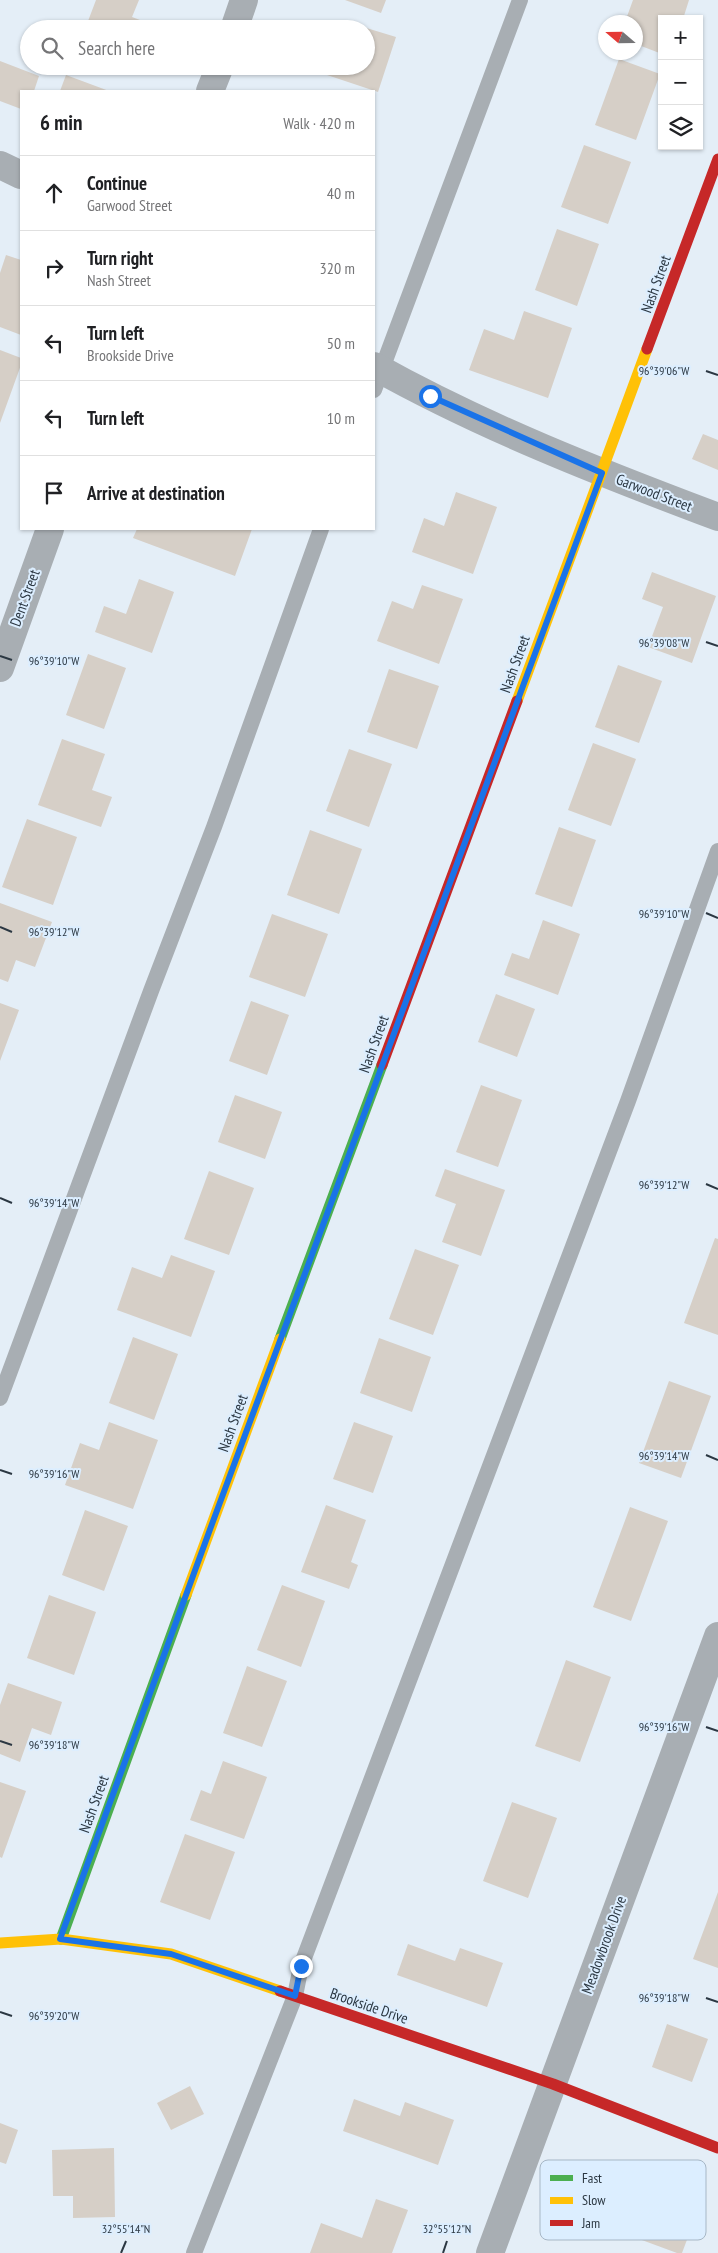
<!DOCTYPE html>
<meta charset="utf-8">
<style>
body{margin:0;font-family:"PT Sans Narrow",sans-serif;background:#f2f2f2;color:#202124}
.controls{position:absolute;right:15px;top:15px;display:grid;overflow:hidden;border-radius:0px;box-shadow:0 1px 4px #0004}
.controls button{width:45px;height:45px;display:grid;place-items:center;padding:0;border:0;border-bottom:1px solid #e0e0e0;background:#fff;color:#202124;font:25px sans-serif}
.compass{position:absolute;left:598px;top:15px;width:45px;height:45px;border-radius:50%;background:#fff;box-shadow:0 1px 4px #0004;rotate:290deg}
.stop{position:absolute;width:15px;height:15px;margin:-11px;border:4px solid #1a73e8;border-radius:50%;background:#fff}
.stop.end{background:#1a73e8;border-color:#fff;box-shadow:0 1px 5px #0008}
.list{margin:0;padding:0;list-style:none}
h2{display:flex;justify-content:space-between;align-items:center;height:65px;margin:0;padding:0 20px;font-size:21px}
h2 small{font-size:16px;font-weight:400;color:#757577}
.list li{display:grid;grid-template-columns:32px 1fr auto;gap:15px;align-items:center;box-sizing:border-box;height:75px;padding:0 20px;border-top:1px solid #e0e0e0}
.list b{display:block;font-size:19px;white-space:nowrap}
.list p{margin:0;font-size:16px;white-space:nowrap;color:#757577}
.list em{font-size:16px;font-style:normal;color:#757577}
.icon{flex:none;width:28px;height:28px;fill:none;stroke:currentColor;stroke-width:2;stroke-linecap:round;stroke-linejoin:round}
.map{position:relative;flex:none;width:718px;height:2253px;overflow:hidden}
.search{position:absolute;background:#fff;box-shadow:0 1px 4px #0004;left:20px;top:20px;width:355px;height:55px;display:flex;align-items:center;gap:12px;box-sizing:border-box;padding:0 18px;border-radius:28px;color:#757577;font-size:19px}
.panel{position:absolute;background:#fff;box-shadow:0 1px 4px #0004;left:20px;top:90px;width:355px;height:440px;border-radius:0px}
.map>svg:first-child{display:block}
.building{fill:#d6cfc7}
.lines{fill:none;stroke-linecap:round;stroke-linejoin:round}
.lane{stroke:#a8aeb3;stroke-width:16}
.street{stroke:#a8aeb3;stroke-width:28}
.fast{stroke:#4caf50;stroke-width:11}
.slow{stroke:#ffc107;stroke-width:11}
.jam{stroke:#c62828;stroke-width:11}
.route{stroke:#1a73e8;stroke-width:6}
.ticks{fill:none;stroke:#2b3742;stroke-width:2}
.labels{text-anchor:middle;stroke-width:4;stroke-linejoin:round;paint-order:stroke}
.street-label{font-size:15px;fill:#2b3742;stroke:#dceeff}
.key{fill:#dceeff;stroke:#a7b7c6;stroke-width:1}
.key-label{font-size:14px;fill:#2b3742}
.ticks-label{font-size:12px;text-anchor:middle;fill:#2b3742;stroke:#dceeff;stroke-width:4;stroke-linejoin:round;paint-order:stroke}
</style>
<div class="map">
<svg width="718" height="2253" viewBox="0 0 718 2253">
<rect width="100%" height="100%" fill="#e4eef7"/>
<path class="building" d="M96,0H139L132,17L148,23L146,29H85Z
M345,0H386L381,13Z
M633,0H689L683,19H662V54L636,44V22H625Z
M350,23L396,37L378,92L321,73L323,66H366V29H348Z
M619,59L660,74L636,140L595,125Z
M0,61L39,76L34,91H21V109L0,101Z
M66,75L109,91H60Z
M584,145L631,162L608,224L561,207Z
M557,229L599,244L577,306L535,290Z
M6,255L21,260V335L0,327V273Z
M524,311L572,328L548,398L469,370L484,329L514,340Z
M0,350L21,358V365L0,423Z
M703,434L718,440V470L692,459Z
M456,492L497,507L473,574L412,552L424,518L444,526Z
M137,529H252L235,576L133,538Z
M652,572L716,596L692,663L648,647L663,607L642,599Z
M139,579L174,592L152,653L95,632L104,606L126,614Z
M422,585L463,599L439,664L377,641L392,601L413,609Z
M88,654L126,668L104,729L66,715Z
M618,665L662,681L639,743L595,727Z
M389,669L439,686L417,749L367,732Z
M62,739L105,754L92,790L112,797L101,827L38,805Z
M593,743L636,759L611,826L568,810Z
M349,749L392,764L369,827L326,811Z
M27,819L77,837L53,905L2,887Z
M559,827L596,840L572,907L535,894Z
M310,830L362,849L339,914L287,895Z
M0,903L52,922L35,967L16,960L8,982L0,979Z
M272,914L328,934L305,997L249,977Z
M543,920L580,934L558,995L504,975L512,953L529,959Z
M496,994L535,1009L517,1057L478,1042Z
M251,1001L289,1015L267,1075L229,1061Z
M0,1003L19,1010L0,1061Z
M481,1085L522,1100L498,1167L456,1152Z
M235,1095L282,1112L265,1159L218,1142Z
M445,1169L505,1190L481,1256L442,1242L456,1204L435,1196Z
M209,1171L254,1188L229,1255L184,1239Z
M715,1238L718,1239V1335L684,1323Z
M415,1249L459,1265L433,1335L389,1319Z
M171,1255L215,1271L191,1337L117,1310L132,1267L162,1278Z
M133,1337L178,1354L154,1420L109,1403Z
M379,1338L431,1357L412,1412L360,1393Z
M669,1381L711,1396L681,1478L639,1463Z
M109,1422L158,1440L133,1509L65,1485L80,1443L99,1450Z
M354,1422L393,1436L373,1493L333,1479Z
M326,1505L366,1520L351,1562L358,1565L349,1589L301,1572Z
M630,1507L668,1521L631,1621L593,1607Z
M85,1510L128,1526L104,1591L62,1575Z
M282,1585L325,1601L301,1667L257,1650Z
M49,1595L96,1612L74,1675L27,1658Z
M566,1660L611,1677L580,1762L535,1746Z
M247,1666L287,1681L262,1747L223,1733Z
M8,1683L62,1702L51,1735L32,1728L20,1762L0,1754V1705Z
M223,1761L267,1777L244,1839L190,1820L201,1790L211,1794Z
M0,1782L26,1791L2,1858L0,1857Z
M512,1802L557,1818L528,1898L483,1881Z
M185,1834L235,1852L210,1920L160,1902Z
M718,1892V1968L693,1959Z
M408,1944L455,1961L460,1948L503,1963L487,2007L397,1975Z
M667,2024L708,2039L692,2082L652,2067Z
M190,2086L204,2114L171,2130L157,2103Z
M354,2099L400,2116L405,2102L454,2120L438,2165L343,2131Z
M0,2123L18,2130L6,2164L0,2162Z
M114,2148L115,2217L73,2218V2196H53L52,2150Z
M608,2181L697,2213L682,2253H677L593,2222Z
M376,2199L408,2210L392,2253H310L321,2223L362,2238Z"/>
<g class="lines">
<path class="lane" d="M374,390L520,0
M0,1398L151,991L214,827L321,529
M194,2253L295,1996L301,1966L628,1101L718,851"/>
<path class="street" d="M234,29L244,0
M210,91L220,66
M0,165L21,175
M374,366C483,427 601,473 718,517
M0,668L50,529
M490,2253L718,1636"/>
<path class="fast" d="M280,1339L382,1065
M61,1939L186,1595"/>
<path class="slow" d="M517,701L647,349
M186,1595L280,1339
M0,1943L61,1939L171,1954L280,1991"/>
<path class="jam" d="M647,349L718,159
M382,1065L517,701
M280,1991L553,2084L718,2148"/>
</g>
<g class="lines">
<path class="route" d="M301,1966L295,1996L171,1954L60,1939L212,1524L602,473L430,396"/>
</g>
<path class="ticks" d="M706,371L718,375M706,642L718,646M0,656L12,660M706,913L718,918M0,927L12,932M706,1184L718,1189M0,1198L12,1203M706,1455L718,1460M0,1470L12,1474M706,1727L718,1731M0,1741L12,1745M706,1998L718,2002M0,2012L12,2016M121,2253L126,2241M443,2253L447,2241"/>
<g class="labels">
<g class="street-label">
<text transform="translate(656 284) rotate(-70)" y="5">Nash Street</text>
<text transform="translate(654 493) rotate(21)" y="5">Garwood Street</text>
<text transform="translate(25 598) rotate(-70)" y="5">Dent Street</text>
<text transform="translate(515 664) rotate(-70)" y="5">Nash Street</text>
<text transform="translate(374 1044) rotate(-70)" y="5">Nash Street</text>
<text transform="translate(233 1423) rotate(-70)" y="5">Nash Street</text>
<text transform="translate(94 1804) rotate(-70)" y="5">Nash Street</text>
<text transform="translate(604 1945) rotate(-70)" y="5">Meadowbrook Drive</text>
<text transform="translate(369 2006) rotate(19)" y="5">Brookside Drive</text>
</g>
</g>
<rect x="540" y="2160" width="166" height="80" rx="8" class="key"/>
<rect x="550" y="2175" width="23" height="6" fill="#4caf50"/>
<rect x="550" y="2197" width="23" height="7" fill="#ffc107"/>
<rect x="550" y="2220" width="23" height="6" fill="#c62828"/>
<g class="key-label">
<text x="582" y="2183">Fast</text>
<text x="582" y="2205">Slow</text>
<text x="582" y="2228">Jam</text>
</g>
<g class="ticks-label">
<text x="664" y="375">96°39'06"W</text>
<text x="664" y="647">96°39'08"W</text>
<text x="54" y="665">96°39'10"W</text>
<text x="664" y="918">96°39'10"W</text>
<text x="54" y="936">96°39'12"W</text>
<text x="664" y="1189">96°39'12"W</text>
<text x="54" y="1207">96°39'14"W</text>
<text x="664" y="1460">96°39'14"W</text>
<text x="54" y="1478">96°39'16"W</text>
<text x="664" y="1731">96°39'16"W</text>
<text x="54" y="1749">96°39'18"W</text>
<text x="664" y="2002">96°39'18"W</text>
<text x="54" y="2020">96°39'20"W</text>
<text x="126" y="2233">32°55'14"N</text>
<text x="447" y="2233">32°55'12"N</text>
</g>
</svg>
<div class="controls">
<button>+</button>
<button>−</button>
<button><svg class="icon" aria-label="layers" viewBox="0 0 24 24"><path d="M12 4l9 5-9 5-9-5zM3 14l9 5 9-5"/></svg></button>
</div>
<svg class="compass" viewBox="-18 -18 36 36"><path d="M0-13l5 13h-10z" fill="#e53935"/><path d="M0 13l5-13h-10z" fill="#757577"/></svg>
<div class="stop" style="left:430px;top:396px"></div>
<div class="stop end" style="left:301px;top:1966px"></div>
<div class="search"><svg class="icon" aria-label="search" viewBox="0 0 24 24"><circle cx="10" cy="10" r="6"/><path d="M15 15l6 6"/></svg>Search here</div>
<section class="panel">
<h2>6 min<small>Walk · 420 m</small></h2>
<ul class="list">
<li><svg class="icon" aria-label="ahead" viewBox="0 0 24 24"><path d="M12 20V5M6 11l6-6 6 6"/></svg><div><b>Continue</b><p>Garwood Street</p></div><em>40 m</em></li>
<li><svg class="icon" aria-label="right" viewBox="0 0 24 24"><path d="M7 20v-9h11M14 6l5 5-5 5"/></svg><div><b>Turn right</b><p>Nash Street</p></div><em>320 m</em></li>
<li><svg class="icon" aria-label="left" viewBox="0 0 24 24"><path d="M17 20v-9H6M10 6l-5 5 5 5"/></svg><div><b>Turn left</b><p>Brookside Drive</p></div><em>50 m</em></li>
<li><svg class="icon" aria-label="left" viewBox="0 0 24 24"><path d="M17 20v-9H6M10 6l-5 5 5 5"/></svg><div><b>Turn left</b></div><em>10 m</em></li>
<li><svg class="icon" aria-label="arrive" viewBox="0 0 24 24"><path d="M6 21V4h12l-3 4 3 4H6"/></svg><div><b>Arrive at destination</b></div></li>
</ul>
</section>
</div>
